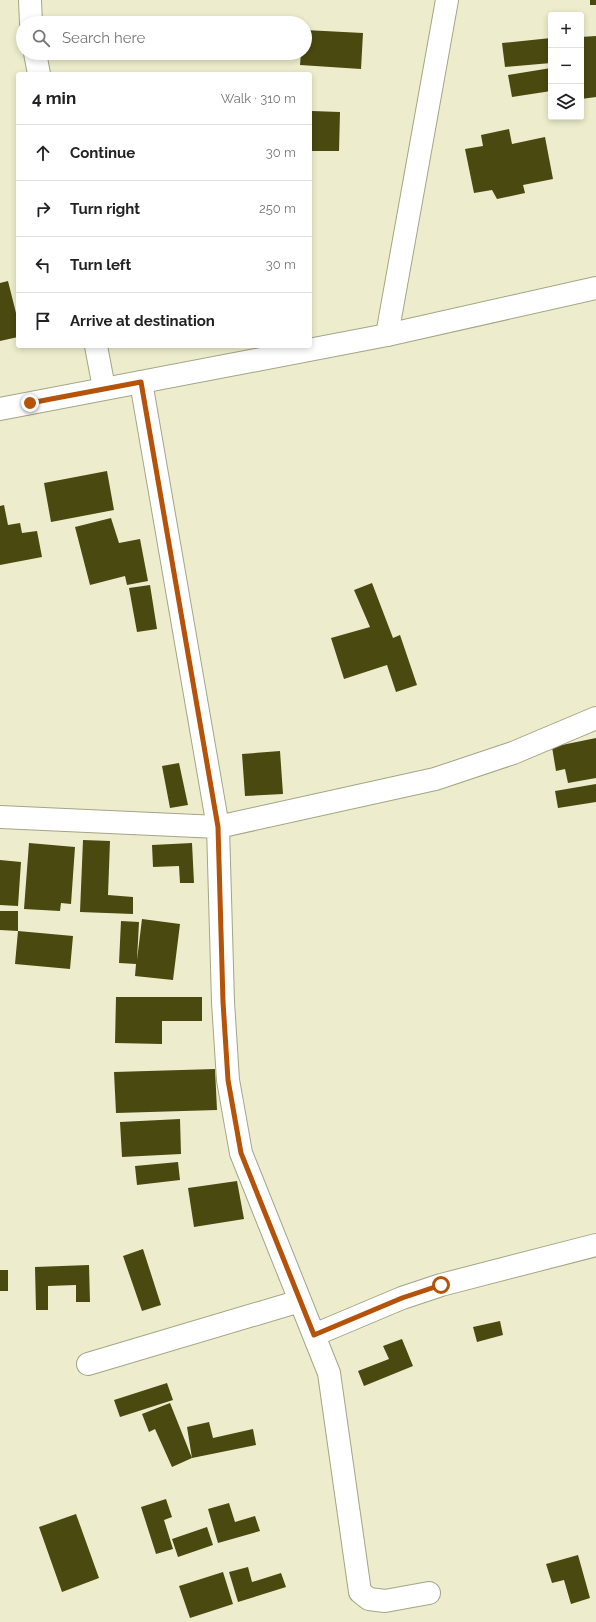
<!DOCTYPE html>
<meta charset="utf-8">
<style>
body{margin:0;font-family:Raleway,sans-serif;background:#f6f6f6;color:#222}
.controls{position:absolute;right:12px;top:12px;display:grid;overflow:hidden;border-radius:4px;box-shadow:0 2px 6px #0003}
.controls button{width:36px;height:36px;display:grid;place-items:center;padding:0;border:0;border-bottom:1px solid #e0e0e0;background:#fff;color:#222;font:20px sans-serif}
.stop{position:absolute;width:12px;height:12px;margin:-9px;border:3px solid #b45309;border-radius:50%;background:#fff}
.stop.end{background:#b45309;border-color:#fff;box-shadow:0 1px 4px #0008}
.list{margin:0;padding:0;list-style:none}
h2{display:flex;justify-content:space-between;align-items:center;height:52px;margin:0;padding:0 16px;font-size:17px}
h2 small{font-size:13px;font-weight:400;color:#767676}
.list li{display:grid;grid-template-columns:26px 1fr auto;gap:12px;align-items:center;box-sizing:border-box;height:56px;padding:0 16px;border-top:1px solid #e0e0e0}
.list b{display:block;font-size:15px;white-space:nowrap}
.list em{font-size:13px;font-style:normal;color:#767676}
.icon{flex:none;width:22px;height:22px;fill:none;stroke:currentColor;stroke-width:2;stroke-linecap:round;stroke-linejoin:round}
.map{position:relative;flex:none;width:596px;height:1622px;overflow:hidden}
.search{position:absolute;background:#fff;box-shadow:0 2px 6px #0003;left:16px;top:16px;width:296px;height:44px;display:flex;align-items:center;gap:10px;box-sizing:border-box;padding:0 14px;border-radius:22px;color:#767676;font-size:15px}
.panel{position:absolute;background:#fff;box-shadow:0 2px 6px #0003;left:16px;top:72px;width:296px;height:276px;border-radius:4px}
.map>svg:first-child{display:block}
.building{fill:#4a490f}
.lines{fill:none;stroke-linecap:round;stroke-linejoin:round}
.street-casing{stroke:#a4a486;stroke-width:24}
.primary-casing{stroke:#a4a486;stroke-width:24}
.street{stroke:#fff;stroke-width:22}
.primary{stroke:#fff;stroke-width:22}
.route{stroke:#b45309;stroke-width:5}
</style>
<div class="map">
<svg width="596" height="1622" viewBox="0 0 596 1622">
<rect width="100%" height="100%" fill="#ededcd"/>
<path class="building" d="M590,0H596V5H590Z
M305,30L363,33L361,69L300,65L301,53H305Z
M596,36V97L581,99V37Z
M551,38V63L505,67L502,43Z
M551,68V91L512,97L508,75Z
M312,111L340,112L339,151H311Z
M509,129L512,144L545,137L553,179L523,185L525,193L497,199L492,190L474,193L465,149L483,146L481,135Z
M8,281L18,321V337L0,341V283Z
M107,471L114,510L51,522L44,483Z
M4,505L8,525L20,523L22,533L37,531L42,557L0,565V506Z
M111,518L119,543L140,539L148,581L127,585L125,576L90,585L75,527Z
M372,583L393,638L400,635L417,685L396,692L387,665L344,679L331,638L370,627L354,590Z
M150,585L157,629L137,632L129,588Z
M596,738V778L568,783L565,769L556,771L552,747Z
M280,751L283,794L245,796L242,754Z
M179,763L188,805L170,808L162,766Z
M596,784V802L558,808L555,791Z
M83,840L110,841L108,895L133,897V914L80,912Z
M29,843L75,847L71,904L61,903L60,911L24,909Z
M192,843L194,883H180L179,866L153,867L152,845Z
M0,860L21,862L18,906L0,905Z
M0,911H18V931L0,930Z
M142,919L180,924L173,980L135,976L136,964L119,963L121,921L139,922L137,960Z
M18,931L73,936L70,969L15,964Z
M116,997H202V1021H162V1044L115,1043Z
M215,1069L217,1110L116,1113L114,1072Z
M180,1119L181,1154L122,1157L120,1122Z
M178,1162L180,1180L137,1185L135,1166Z
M237,1181L244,1219L194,1227L188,1188Z
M143,1249L161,1305L142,1311L123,1256Z
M89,1265L90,1302H76V1285L48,1286V1310H36L35,1267Z
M0,1270H8V1291H0Z
M500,1321L503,1335L477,1342L473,1327Z
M402,1339L413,1366L364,1386L358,1371L389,1359L383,1346Z
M167,1383L173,1400L120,1417L114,1400Z
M170,1403L192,1458L187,1427L209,1422L213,1438L253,1429L256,1445L192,1458L172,1467L155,1429L149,1432L142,1414Z
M166,1499L172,1517L164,1520L173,1549L156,1554L141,1507Z
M229,1503L235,1522L255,1516L260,1531L218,1543L208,1509Z
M76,1514L99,1578L62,1592L39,1527Z
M207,1527L213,1545L178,1557L172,1539Z
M578,1555L590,1598L571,1604L564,1580L552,1583L546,1564Z
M248,1567L252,1582L281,1573L286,1587L238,1602L229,1572Z
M223,1572L233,1604L190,1618L179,1586Z"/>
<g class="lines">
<g class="street-casing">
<path id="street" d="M30,0L31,23
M35,53L39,74
M387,335L447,0
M96,346L104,388
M141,382L218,827L223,1002L228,1080L241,1153L329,1373L360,1592L369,1599L385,1601L429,1593
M0,817L218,827L435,779L513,753L596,718
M314,1335L402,1298L441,1285L596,1245
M88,1364L300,1301"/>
</g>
<g class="primary-casing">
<path id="primary" d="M0,409L387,335L596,288"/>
</g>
<use href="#street" class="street"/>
<use href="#primary" class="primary"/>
</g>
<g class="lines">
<path class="route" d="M30,403L141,382L218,827L223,1002L228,1080L241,1153L314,1335L402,1298L441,1285"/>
</g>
</svg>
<div class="controls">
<button>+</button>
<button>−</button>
<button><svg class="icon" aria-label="layers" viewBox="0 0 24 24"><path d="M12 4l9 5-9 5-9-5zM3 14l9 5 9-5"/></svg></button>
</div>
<div class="stop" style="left:441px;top:1285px"></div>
<div class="stop end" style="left:30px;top:403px"></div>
<div class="search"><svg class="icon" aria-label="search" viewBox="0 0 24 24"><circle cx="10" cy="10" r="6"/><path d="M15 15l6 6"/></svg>Search here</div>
<section class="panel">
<h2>4 min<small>Walk · 310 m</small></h2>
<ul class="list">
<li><svg class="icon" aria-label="ahead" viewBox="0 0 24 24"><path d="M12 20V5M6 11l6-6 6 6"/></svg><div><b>Continue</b></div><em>30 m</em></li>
<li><svg class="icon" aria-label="right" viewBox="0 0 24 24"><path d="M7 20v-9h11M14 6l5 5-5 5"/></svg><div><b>Turn right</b></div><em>250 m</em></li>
<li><svg class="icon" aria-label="left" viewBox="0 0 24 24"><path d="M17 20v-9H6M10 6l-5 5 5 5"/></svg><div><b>Turn left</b></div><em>30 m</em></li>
<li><svg class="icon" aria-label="arrive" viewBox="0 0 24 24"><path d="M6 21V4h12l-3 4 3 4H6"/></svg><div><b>Arrive at destination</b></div></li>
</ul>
</section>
</div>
